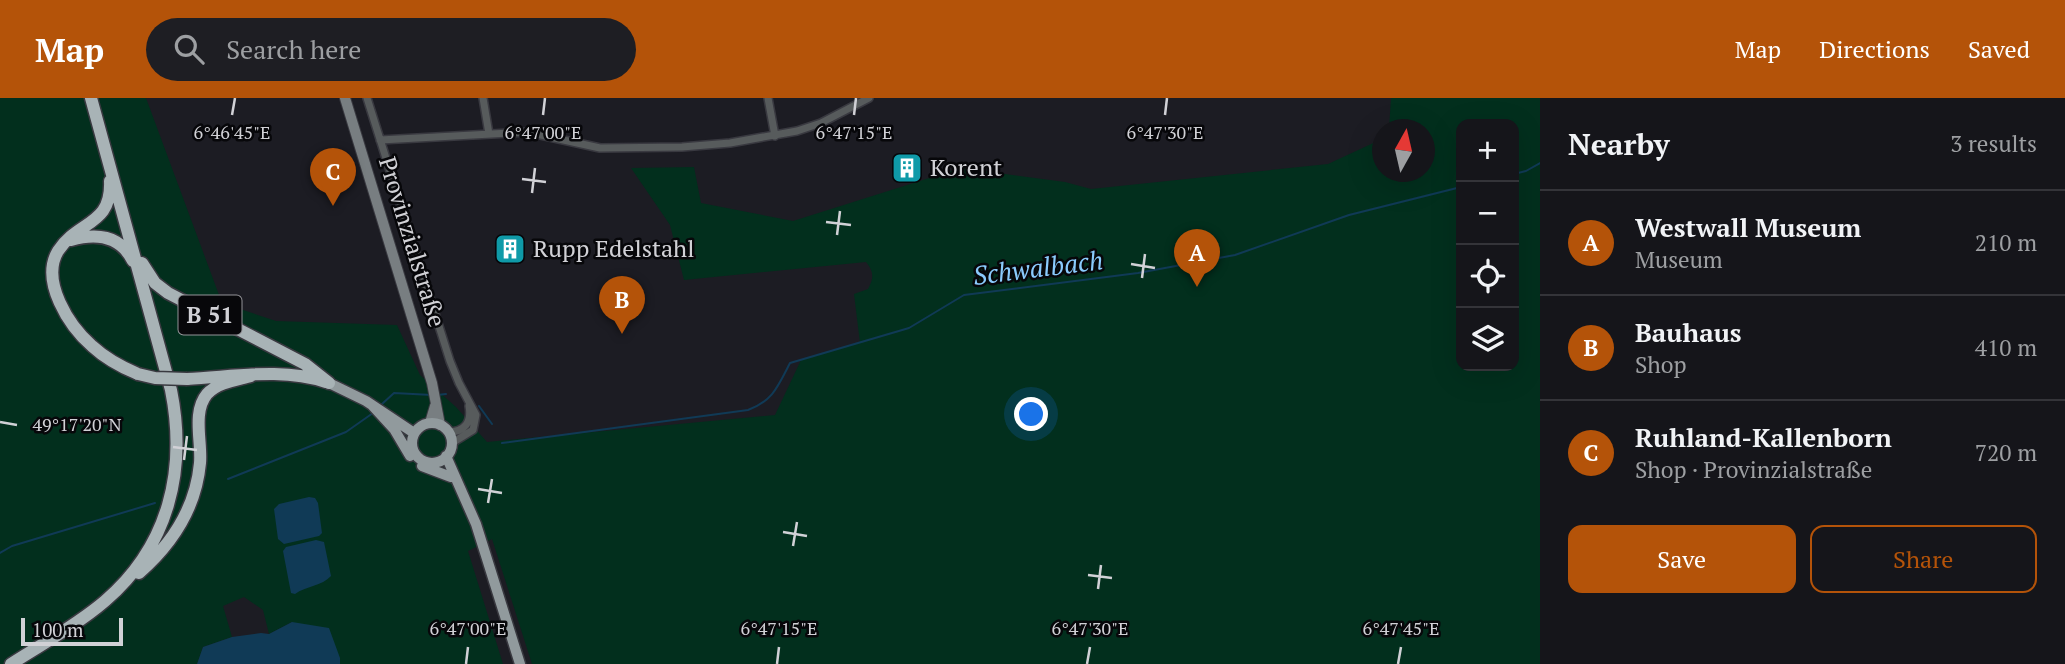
<!DOCTYPE html>
<meta charset="utf-8">
<style>
body{margin:0;font-family:"PT Serif",serif;background:#1e1e23;color:#f1f3f6}
.controls{position:absolute;right:21px;top:21px;display:grid;overflow:hidden;border-radius:14px;box-shadow:0 7px 28px #0002}
.controls button{width:63px;height:63px;display:grid;place-items:center;padding:0;border:0;border-bottom:2px solid #343439;background:#15151a;color:#f1f3f6;font:35px sans-serif}
.compass{position:absolute;left:1372px;top:21px;width:63px;height:63px;border-radius:50%;background:#15151a;box-shadow:0 7px 28px #0002;rotate:8deg}
.scale{position:absolute;left:21px;bottom:18px;width:102px;box-sizing:border-box;padding-left:7px;border:4px solid #d1d1d6;border-top:0;font-size:19px;line-height:24px;white-space:nowrap;color:#d1d1d6;-webkit-text-stroke:5px #07070a;paint-order:stroke}
.you{position:absolute;left:1032px;top:317px;width:24px;height:24px;margin:-18px;border:5px solid #fff;border-radius:50%;background:#1a73e8;box-shadow:0 0 0 10px #1a73e833}
.badge{display:grid;place-items:center;width:46px;height:46px;border-radius:50%;background:#b45309;color:#fff;font-size:23px;font-weight:700}
.pin{position:absolute;translate:-50% -58px;filter:drop-shadow(0 2px 4px #0008)}
.pin::after{content:'';position:absolute;top:37px;width:24px;height:21px;background:inherit;clip-path:polygon(0 0,100% 0,50% 100%)}
.list{margin:0;padding:0;list-style:none}
h2{display:flex;justify-content:space-between;align-items:center;height:91px;margin:0;padding:0 28px;font-size:30px}
h2 small{font-size:23px;font-weight:400;color:#9d9fa2}
.list li{display:grid;grid-template-columns:46px 1fr auto;gap:21px;align-items:center;box-sizing:border-box;height:105px;padding:0 28px;border-top:2px solid #343439}
.list b{display:block;font-size:26px;white-space:nowrap}
.list p{margin:0;font-size:23px;white-space:nowrap;color:#9d9fa2}
.list em{font-size:23px;font-style:normal;color:#9d9fa2}
.actions{display:flex;gap:14px;padding:21px 28px}
.actions a{flex:1;padding:16px 0;border:2px solid #b45309;border-radius:14px;text-align:center;font-size:24px;color:#b45309}
.actions .main{background:#b45309;color:#fff}
.icon{flex:none;width:38px;height:38px;fill:none;stroke:currentColor;stroke-width:2;stroke-linecap:round;stroke-linejoin:round}
.map{position:relative;flex:none;width:1540px;height:566px;overflow:hidden}
header{display:flex;align-items:center;gap:42px;box-sizing:border-box;height:98px;padding:0 35px;background:#b45309;color:#fff}
header strong{font-size:33px}
nav{display:flex;gap:38px;margin-inline-start:auto;font-size:24px}
.search{width:490px;height:63px;background:#1e1e23;display:flex;align-items:center;gap:18px;box-sizing:border-box;padding:0 24px;border-radius:38px;color:#9d9fa2;font-size:26px}
main{display:flex}
aside{flex:1;background:#15151a}
.map>svg:first-child{display:block}
.green{fill:#022f1d;fill-rule:evenodd}
.water{fill:#103a56}
.lines{fill:none;stroke-linecap:round;stroke-linejoin:round}
.stream{stroke:#103a56;stroke-width:2}
.street-casing{stroke:#393940;stroke-width:10}
.secondary-casing{stroke:#393940;stroke-width:12}
.primary-casing{stroke:#393940;stroke-width:13}
.highway-casing{stroke:#393940;stroke-width:15}
.street{stroke:#575b5c;stroke-width:7}
.secondary{stroke:#787e81;stroke-width:10}
.primary{stroke:#919a9d;stroke-width:10}
.highway{stroke:#a8b3b6;stroke-width:12}
.highway-bridge-casing{stroke:#393940;stroke-width:15;stroke-linecap:butt}
.highway-bridge{stroke:#a8b3b6;stroke-width:12}
.ticks{fill:none;stroke:#d1d1d6;stroke-width:2.5}
.labels{text-anchor:middle;stroke-width:5;stroke-linejoin:round;paint-order:stroke}
.shield{fill:#07070a;stroke:#949499;stroke-width:2}
.shield-label{font-size:23px;font-weight:bold;fill:#d1d1d6}
.poi-label{font-size:24px;fill:#d1d1d6;stroke:#07070a;text-anchor:start}
.street-label{font-size:24px;fill:#d1d1d6;stroke:#07070a}
.water-label{font-size:26px;font-style:italic;fill:#8acbfd;stroke:#07070a}
.ticks-label{font-size:18px;text-anchor:middle;fill:#d1d1d6;stroke:#07070a;stroke-width:5;stroke-linejoin:round;paint-order:stroke}
</style>
<header>
<strong>Map</strong>
<div class="search"><svg class="icon" aria-label="search" viewBox="0 0 24 24"><circle cx="10" cy="10" r="6"/><path d="M15 15l6 6"/></svg>Search here</div>
<nav><a>Map</a><a>Directions</a><a>Saved</a></nav>
</header>
<main>
<div class="map">
<svg width="1540" height="566" viewBox="0 0 1540 566">
<rect width="100%" height="100%" fill="#1c1c23"/>
<path class="green" d="M0,0H146L222,205L276,223L397,227L420,277L456,309L487,344L775,317L801,262L860,245L854,196L868,191C874,180 874,174 866,164L684,182L670,127L631,70L694,69L701,105L793,123L961,70L1065,84L1091,91L1328,66L1382,41V74H1424V32L1389,31L1391,0H1540V566H532L492,441L468,453L503,566H340V560L292,524L269,536L263,512L244,499L223,508L232,539L203,549L197,566H0ZM1461,26H1514V268H1461Z"/>
<path class="water" d="M309,399L315,400L318,405L322,435L319,438L284,446L278,441L274,411L279,406Z
M316,442L324,444L331,478C322,488 306,488 295,496L291,495L283,453L286,449Z
M292,524L329,530L340,560V566H197L203,549L232,539L261,535L269,536Z"/>
<g class="lines">
<path class="stream" d="M1514,76L1526,73L1540,65
M437,297L446,296
M382,306L394,295L432,297
M479,308L492,326
M502,345L748,312C773,303 778,288 790,265L909,230L964,197L1138,175L1235,157L1349,117L1461,89
M228,381L346,334L373,315
M0,455L12,448L155,405"/>
<g class="street-casing">
<path id="street" d="M367,0L450,263L459,285L476,317L473,332L452,345
M483,0L489,36
M768,0L775,38
M380,42L527,34L600,50L682,49L730,45L797,33L821,25L869,0
M448,334C465,334 472,324 469,308"/>
</g>
<g class="secondary-casing">
<path id="secondary" d="M345,0L432,285L440,327
M430,325L435,308"/>
</g>
<g class="primary-casing">
<path id="primary" d="M329,285L366,303L414,335
M372,307L394,331L410,358
M412 345a20 20 0 1 1 40 0a20 20 0 1 1-40 0Z
M446,358L476,426L520,566
M422,368L451,379"/>
</g>
<g class="highway-casing">
<path id="highway" d="M110,83C112,128 78,122 58,153C40,183 69,228 92,248C105,260 121,269 138,276
M71,142C96,135 120,137 133,163
M142,165L155,185L168,195L305,266L329,285
M187,281C233,279 282,269 326,284
M139,475C172,446 196,409 200,365C202,344 192,314 207,296C218,284 237,282 251,278
M11,566C42,546 77,527 105,503C169,448 187,372 171,292L91,0"/>
</g>
<use href="#street" class="street"/>
<use href="#secondary" class="secondary"/>
<use href="#primary" class="primary"/>
<use href="#highway" class="highway"/>
<g class="highway-bridge-casing">
<path id="highway-bridge" d="M138,276L155,280L187,281"/>
</g>
<use href="#highway-bridge" class="highway-bridge"/>
</g>
<path class="ticks" d="M232,17L235,0M543,17L545,0M854,17L856,0M1165,17L1167,0M522,81L546,84M532,95L535,70M826,124L851,127M837,137L840,113M1131,166L1155,170M1142,180L1145,156M0,324L17,327M173,349L197,352M184,362L187,338M478,391L502,395M488,405L492,381M783,434L807,438M793,448L797,424M1088,477L1112,480M1098,491L1101,467M466,566L468,549M777,566L779,549M1087,566L1090,549M1398,566L1401,549"/>
<defs>
<g id="building-square" transform="scale(1.575)"><rect x="-9" y="-9" width="18" height="18" rx="4" fill="#0f9aa8" stroke="#07070a"/><path d="M-4-6H4V6H1V3H-1V6H-4ZM-2.5-4.3h1.7v1.8h-1.7ZM.8-4.3h1.7v1.8H.8ZM-2.5-1h1.7V.8h-1.7ZM.8-1h1.7V.8H.8Z" fill="#fff"/></g>
</defs>
<g fill-rule="evenodd">
<use href="#building-square" x="907" y="70"/>
<use href="#building-square" x="510" y="151"/>
</g>
<g class="labels">
<rect class="shield" x="178.5" y="197.5" width="63" height="39" rx="5"/>
<g class="shield-label">
<text x="210" y="225">B 51</text>
</g>
<g class="poi-label">
<text x="930" y="78">Korent</text>
<text x="533" y="159">Rupp Edelstahl</text>
</g>
<g class="street-label">
<text transform="translate(412 144) rotate(73)" y="8">Provinzialstraße</text>
</g>
<g class="water-label">
<text transform="translate(1038 170) rotate(-7)" y="9">Schwalbach</text>
</g>
</g>
<g class="ticks-label">
<text x="232" y="41">6°46'45"E</text>
<text x="543" y="41">6°47'00"E</text>
<text x="854" y="41">6°47'15"E</text>
<text x="1165" y="41">6°47'30"E</text>
<text x="77" y="333">49°17'20"N</text>
<text x="468" y="537">6°47'00"E</text>
<text x="779" y="537">6°47'15"E</text>
<text x="1090" y="537">6°47'30"E</text>
<text x="1401" y="537">6°47'45"E</text>
</g>
</svg>
<div class="controls">
<button>+</button>
<button>−</button>
<button><svg class="icon" aria-label="locate" viewBox="0 0 24 24"><circle cx="12" cy="12" r="6"/><path d="M12 2v4M12 18v4M2 12h4M18 12h4"/></svg></button>
<button><svg class="icon" aria-label="layers" viewBox="0 0 24 24"><path d="M12 4l9 5-9 5-9-5zM3 14l9 5 9-5"/></svg></button>
</div>
<svg class="compass" viewBox="-18 -18 36 36"><path d="M0-13l5 13h-10z" fill="#e53935"/><path d="M0 13l5-13h-10z" fill="#9d9fa2"/></svg>
<div class="scale">100 m</div>
<div class="you"></div>
<div class="pin badge" style="left:1197px;top:189px">A</div>
<div class="pin badge" style="left:622px;top:236px">B</div>
<div class="pin badge" style="left:333px;top:108px">C</div>
</div>
<aside>
<h2>Nearby<small>3 results</small></h2>
<ul class="list">
<li><span class="badge">A</span><div><b>Westwall Museum</b><p>Museum</p></div><em>210 m</em></li>
<li><span class="badge">B</span><div><b>Bauhaus</b><p>Shop</p></div><em>410 m</em></li>
<li><span class="badge">C</span><div><b>Ruhland-Kallenborn</b><p>Shop · Provinzialstraße</p></div><em>720 m</em></li>
</ul>
<div class="actions"><a class="main">Save</a><a>Share</a></div>
</aside>
</main>
